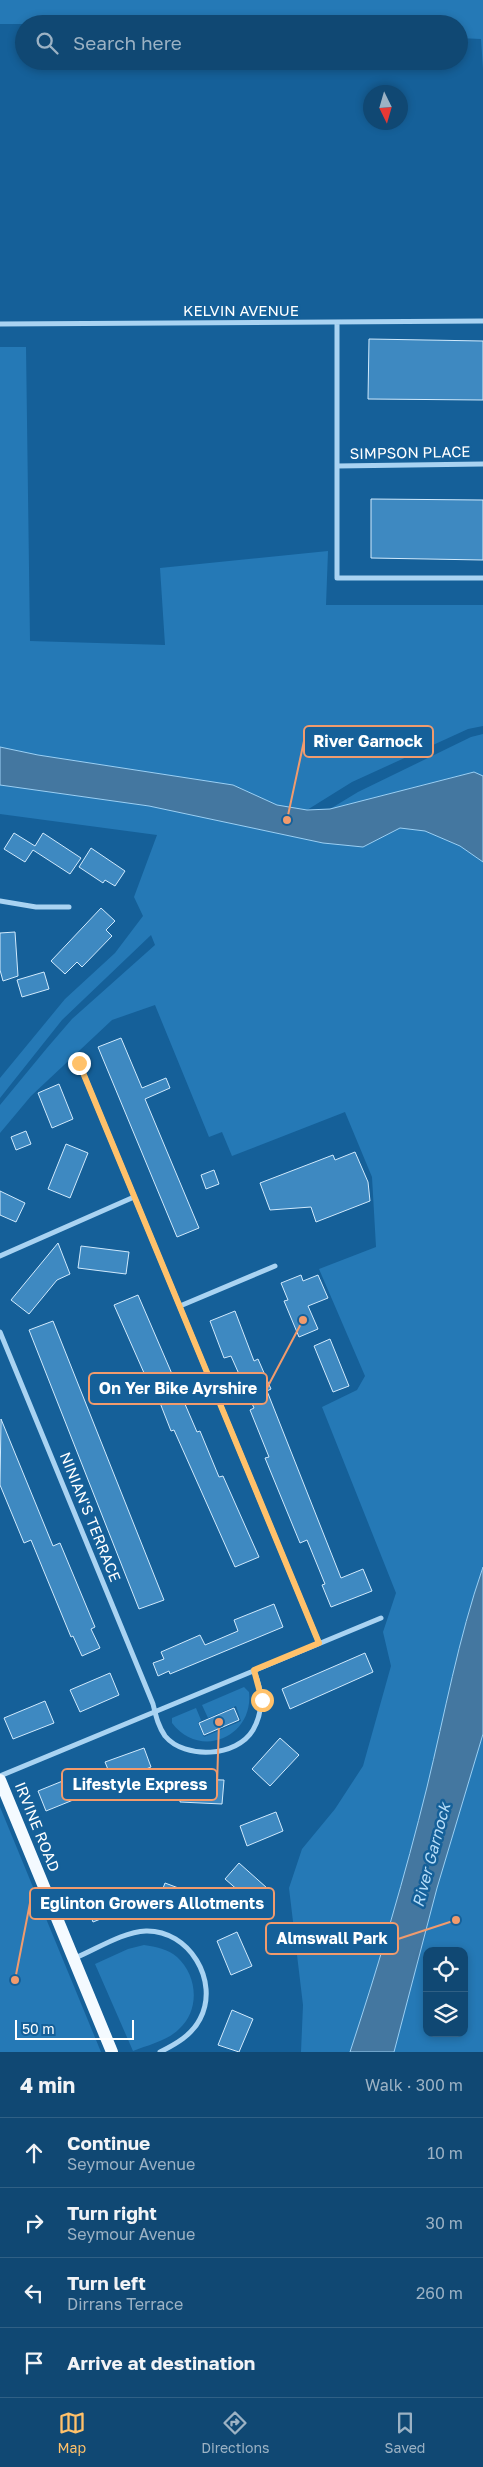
<!DOCTYPE html>
<meta charset="utf-8">
<style>
body{margin:0;font-family:"Golos Text",sans-serif;background:#194f78;color:#f1f3f6}
.controls{position:absolute;right:15px;bottom:15px;display:grid;overflow:hidden;border-radius:10px;box-shadow:0 2px 8px #0003}
.controls button{width:45px;height:45px;display:grid;place-items:center;padding:0;border:0;border-bottom:1px solid #306085;background:#104873;color:#f1f3f6;font:25px sans-serif}
.compass{position:absolute;left:363px;top:85px;width:45px;height:45px;border-radius:50%;background:#104873;box-shadow:0 2px 8px #0003;rotate:175deg}
.scale{position:absolute;left:15px;bottom:12px;width:119px;box-sizing:border-box;padding-left:5px;border:2px solid #fff;border-top:0;font-size:14px;line-height:18px;white-space:nowrap;color:#fff;-webkit-text-stroke:4px #156099;paint-order:stroke}
.stop{position:absolute;width:15px;height:15px;margin:-11px;border:4px solid #ffc16a;border-radius:50%;background:#fff}
.stop.end{background:#ffc16a;border-color:#fff;box-shadow:0 1px 5px #0008}
.list{margin:0;padding:0;list-style:none}
h2{display:flex;justify-content:space-between;align-items:center;height:65px;margin:0;padding:0 20px;font-size:21px}
h2 small{font-size:16px;font-weight:400;color:#9cb2c4}
.list li{display:grid;grid-template-columns:32px 1fr auto;gap:15px;align-items:center;box-sizing:border-box;height:70px;padding:0 20px;border-top:1px solid #306085}
.list b{display:block;font-size:19px;white-space:nowrap}
.list p{margin:0;font-size:16px;white-space:nowrap;color:#9cb2c4}
.list em{font-size:16px;font-style:normal;color:#9cb2c4}
.icon{flex:none;width:28px;height:28px;fill:none;stroke:currentColor;stroke-width:2;stroke-linecap:round;stroke-linejoin:round}
.map{position:relative;flex:none;width:483px;height:2052px;overflow:hidden}
.search{position:absolute;background:#104873;box-shadow:0 2px 8px #0003;left:15px;right:15px;top:15px;height:55px;display:flex;align-items:center;gap:12px;box-sizing:border-box;padding:0 18px;border-radius:28px;color:#9cb2c4;font-size:19px}
.sheet{height:345px;background:#104873}
nav{display:flex;justify-content:space-around;align-items:center;box-sizing:border-box;height:70px;border-top:1px solid #306085;background:#104873;font-size:14px;color:#9cb2c4}
nav a{display:grid;justify-items:center;gap:2px}
nav .on{color:#ffc16a}
.map>svg:first-child{display:block}
.green{fill:#2579b6;fill-rule:evenodd}
.water{fill:#4477a0;stroke:#9bd0f5}
.building{fill:#3e89c1;stroke:#d1eafd}
.lines{fill:none;stroke-linecap:round;stroke-linejoin:round}
.minor{stroke:#a9d3f2;stroke-width:5}
.primary{stroke:#f4faff;stroke-width:12}
.route{stroke:#ffc16a;stroke-width:6}
.labels{text-anchor:middle;stroke-width:5;stroke-linejoin:round;paint-order:stroke}
.street-label{font-size:15px;fill:#fff;stroke:#156099}
.water-label{font-size:16px;font-style:italic;fill:#b6ddf9;stroke:#156099}
.leader{fill:none;stroke:#f19b6d;stroke-width:2}
.callout-dot{fill:#f19b6d;stroke:#156099;stroke-width:2}
.callout{fill:#156099;stroke:#f19b6d;stroke-width:2}
.callout-label{font-size:16px;text-anchor:middle;font-weight:bold;fill:#fff}
</style>
<div class="map">
<svg width="483" height="2052" viewBox="0 0 483 2052">
<rect width="100%" height="100%" fill="#156099"/>
<path class="green" d="M0,0H483V69L481,39L459,38V24H0Z
M0,347H26L30,641L165,645L160,568L328,551L326,605H483V726L468,729L352,782L307,810L277,805L233,785L38,755L0,747Z
M483,734V776L473,772L330,809L358,792L471,737Z
M0,785L149,806L323,843L363,847L400,828L426,831L460,846L483,862V1567C458,1639 445,1713 427,1787C405,1876 379,1964 350,2052H301L303,2005L289,1888L302,1849L335,1809L363,1766L391,1666L383,1632L396,1593L322,1407L357,1390L365,1376L319,1269L376,1247L372,1177L345,1112L232,1156L222,1132L209,1137L155,1005L112,1020L31,1096L0,1133V1105L47,1048L72,1019L155,945L151,935L62,1020L0,1098V1078L65,999L115,953L143,916L134,897L157,835L0,814Z
M244,1687L249,1692C254,1737 200,1760 172,1723V1718L196,1708L201,1720L198,1723L204,1737L241,1721L236,1706L208,1718L202,1705Z
M483,1734V2052H394L437,1888ZM427,1951H464V2033H427Z
M0,1807L101,2052H0Z
M144,1945C156,1947 168,1949 177,1957C198,1976 200,2010 179,2029C167,2041 148,2045 133,2051L95,1964L128,1949Z"/>
<path class="water" d="M0,747L38,755L233,785L277,805L307,810L330,809L474,772L483,776V862L460,846L425,831L400,828L363,847L323,843L149,806L0,785Z
M483,1567V1734L437,1888L394,2052H350C379,1964 405,1876 427,1787C445,1713 458,1639 483,1567Z"/>
<path class="building" d="M369,339L483,341V400L368,399Z
M371,499L483,500V560L371,558Z
M14,833L35,846L43,833L81,858L70,874L33,850L25,862L4,849Z
M91,848L125,871L115,886L105,880L103,883L79,867Z
M101,908L115,921L106,930L112,936L82,967L77,962L65,974L51,961Z
M15,932L18,976L3,981L0,970V933Z
M44,972L49,989L22,997L17,980Z
M121,1038L142,1088L166,1078L170,1088L145,1099L199,1228L177,1237L98,1047Z
M59,1084L73,1119L52,1128L38,1093Z
M26,1131L31,1144L16,1150L11,1137Z
M66,1144L88,1153L70,1198L48,1189Z
M355,1152L368,1182L370,1201L316,1222L311,1207L270,1210L260,1183L333,1155L335,1160Z
M214,1170L219,1184L206,1189L201,1175Z
M0,1191L25,1203L16,1222L0,1215Z
M58,1243L70,1274L57,1280L29,1314L11,1300Z
M81,1246L129,1252L126,1274L78,1268Z
M301,1275L303,1281L318,1275L328,1298L308,1306L318,1329L299,1337L284,1301L288,1300L281,1283Z
M138,1295L197,1432L200,1431L219,1477L223,1476L259,1557L235,1567L174,1430L171,1431L155,1390L152,1391L114,1305Z
M235,1311L254,1361L258,1359L271,1389L267,1391L341,1578L363,1569L372,1591L331,1607L322,1585L325,1584L307,1540L300,1543L265,1458L269,1457L250,1410L254,1408L231,1356L224,1358L210,1321Z
M53,1321L164,1600L139,1609L29,1330Z
M330,1339L349,1386L333,1392L314,1346Z
M1,1419L53,1546L60,1543L95,1627L91,1629L100,1648L82,1656L73,1636L71,1637L31,1540L24,1543L0,1485Z
M274,1604L283,1627L170,1674L169,1671L158,1676L153,1663L164,1659L161,1652L200,1635L205,1645L238,1631L234,1620Z
M365,1653L373,1672L290,1709L282,1689Z
M110,1673L119,1695L80,1712L70,1690Z
M45,1701L54,1723L13,1739L4,1718Z
M234,1708L239,1720L204,1735L199,1723Z
M280,1738L299,1755L270,1786L252,1769Z
M144,1748L151,1767L113,1782L105,1762Z
M75,1776L83,1796L46,1811L38,1791Z
M181,1779L224,1780L222,1804L180,1802V1797H169L170,1783L181,1784Z
M276,1812L283,1831L247,1846L240,1826Z
M239,1863L267,1888L254,1904L225,1879Z
M165,1883L200,1896L192,1917L157,1904Z
M120,1888L128,1908L93,1922L85,1902Z
M237,1932L252,1966L231,1975L217,1941Z
M232,2010L253,2019L239,2052L218,2045Z"/>
<g class="lines">
<path class="minor" d="M337,322V578H483
M0,324L483,321
M337,466L483,464
M0,901L36,907H69
M79,1063L319,1643
M0,1256L134,1197
M180,1306L275,1266
M0,1332L153,1704C156,1716 158,1726 165,1736C185,1760 237,1757 253,1730C264,1711 262,1690 254,1671
M0,1776L381,1618
M75,1958C97,1949 122,1932 146,1931C189,1930 220,1981 200,2019C192,2035 176,2044 160,2052"/>
<path class="primary" d="M0,1780L112,2052"/>
</g>
<g class="lines">
<path class="route" d="M79,1063L319,1643L254,1670L262,1700"/>
</g>
<g class="labels">
<g class="street-label">
<text x="241" y="316">KELVIN AVENUE</text>
<text transform="translate(410 453) rotate(-1)" y="5">SIMPSON PLACE</text>
<text transform="translate(90 1517) rotate(68)" y="5">NINIAN'S TERRACE</text>
<text transform="translate(37 1827) rotate(68)" y="5">IRVINE ROAD</text>
</g>
<g class="water-label">
<text transform="translate(431 1855) rotate(-75)" y="6">River Garnock</text>
</g>
</g>
<path class="leader" d="M287 820L304 741M303 1320L267 1388M219 1722L217 1785M15 1980L30 1903M456 1920L398 1939"/>
<g class="callout-dot">
<circle cx="287" cy="820" r="5"/>
<circle cx="303" cy="1320" r="5"/>
<circle cx="219" cy="1722" r="5"/>
<circle cx="15" cy="1980" r="5"/>
<circle cx="456" cy="1920" r="5"/>
</g>
<g class="callout">
<rect x="304" y="726" width="129" height="31" rx="5"/>
<rect x="89" y="1373" width="178" height="31" rx="5"/>
<rect x="62" y="1769" width="155" height="31" rx="5"/>
<rect x="30" y="1888" width="244" height="31" rx="5"/>
<rect x="266" y="1923" width="132" height="31" rx="5"/>
</g>
<g class="callout-label">
<text x="368" y="747">River Garnock</text>
<text x="178" y="1394">On Yer Bike Ayrshire</text>
<text x="140" y="1790">Lifestyle Express</text>
<text x="152" y="1909">Eglinton Growers Allotments</text>
<text x="332" y="1944">Almswall Park</text>
</g>
</svg>
<div class="controls">
<button><svg class="icon" aria-label="locate" viewBox="0 0 24 24"><circle cx="12" cy="12" r="6"/><path d="M12 2v4M12 18v4M2 12h4M18 12h4"/></svg></button>
<button><svg class="icon" aria-label="layers" viewBox="0 0 24 24"><path d="M12 4l9 5-9 5-9-5zM3 14l9 5 9-5"/></svg></button>
</div>
<svg class="compass" viewBox="-18 -18 36 36"><path d="M0-13l5 13h-10z" fill="#e53935"/><path d="M0 13l5-13h-10z" fill="#9cb2c4"/></svg>
<div class="scale">50 m</div>
<div class="stop" style="left:262px;top:1700px"></div>
<div class="stop end" style="left:79px;top:1063px"></div>
<div class="search"><svg class="icon" aria-label="search" viewBox="0 0 24 24"><circle cx="10" cy="10" r="6"/><path d="M15 15l6 6"/></svg>Search here</div>
</div>
<section class="sheet">
<h2>4 min<small>Walk · 300 m</small></h2>
<ul class="list">
<li><svg class="icon" aria-label="ahead" viewBox="0 0 24 24"><path d="M12 20V5M6 11l6-6 6 6"/></svg><div><b>Continue</b><p>Seymour Avenue</p></div><em>10 m</em></li>
<li><svg class="icon" aria-label="right" viewBox="0 0 24 24"><path d="M7 20v-9h11M14 6l5 5-5 5"/></svg><div><b>Turn right</b><p>Seymour Avenue</p></div><em>30 m</em></li>
<li><svg class="icon" aria-label="left" viewBox="0 0 24 24"><path d="M17 20v-9H6M10 6l-5 5 5 5"/></svg><div><b>Turn left</b><p>Dirrans Terrace</p></div><em>260 m</em></li>
<li><svg class="icon" aria-label="arrive" viewBox="0 0 24 24"><path d="M6 21V4h12l-3 4 3 4H6"/></svg><div><b>Arrive at destination</b></div></li>
</ul>
</section>
<nav>
<a class="on"><svg class="icon" aria-label="map" viewBox="0 0 24 24"><path d="M3 6l6-2 6 2 6-2v14l-6 2-6-2-6 2zM9 4v14M15 6v14"/></svg>Map</a>
<a><svg class="icon" aria-label="directions" viewBox="0 0 24 24"><path d="M12 3l9 9-9 9-9-9zM9 14v-3h6M13 9l2 2-2 2"/></svg>Directions</a>
<a><svg class="icon" aria-label="saved" viewBox="0 0 24 24"><path d="M7 4h10v16l-5-4-5 4z"/></svg>Saved</a>
</nav>
